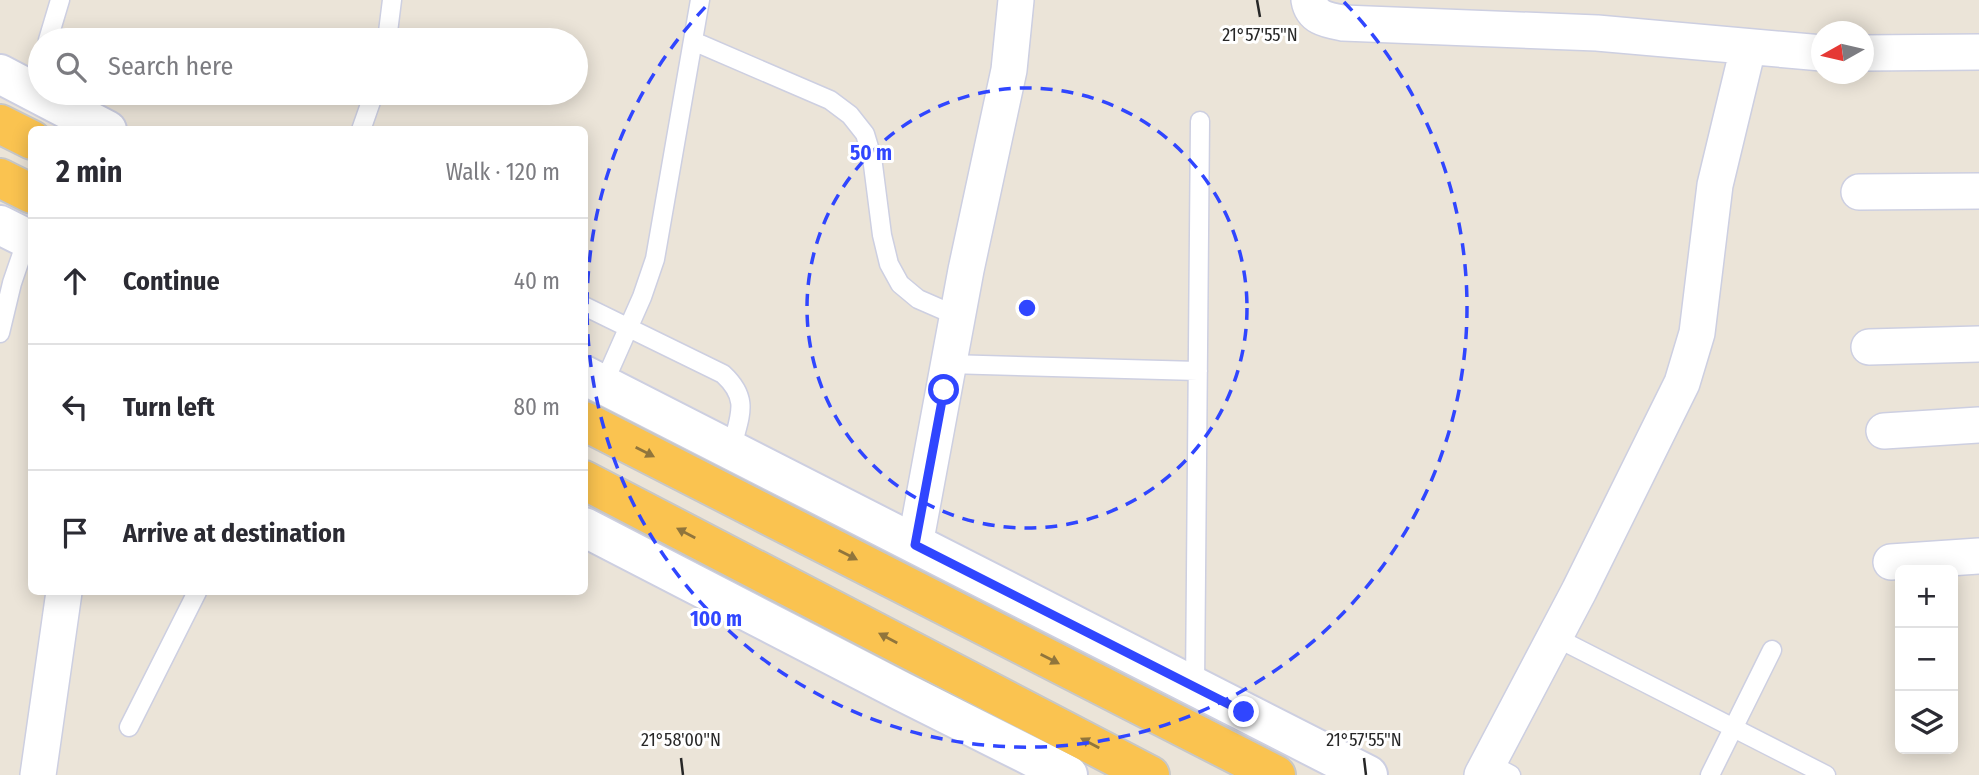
<!DOCTYPE html>
<meta charset="utf-8">
<style>
body{margin:0;font-family:"Fira Sans Condensed",sans-serif;background:#f7f7f7;color:#2b2b33}
.controls{position:absolute;right:21px;bottom:21px;display:grid;overflow:hidden;border-radius:10px;box-shadow:0 4px 18px #0003}
.controls button{width:63px;height:63px;display:grid;place-items:center;padding:0;border:0;border-bottom:2px solid #e1e1e2;background:#fff;color:#2b2b33;font:35px sans-serif}
.compass{position:absolute;left:1811px;top:21px;width:63px;height:63px;border-radius:50%;background:#fff;box-shadow:0 4px 18px #0003;rotate:262deg}
.stop{position:absolute;width:21px;height:21px;margin:-16px;border:5px solid #3046ff;border-radius:50%;background:#fff}
.stop.end{background:#3046ff;border-color:#fff;box-shadow:0 2px 7px #0008}
.list{margin:0;padding:0;list-style:none}
h2{display:flex;justify-content:space-between;align-items:center;height:91px;margin:0;padding:0 28px;font-size:30px}
h2 small{font-size:23px;font-weight:400;color:#7c7c81}
.list li{display:grid;grid-template-columns:46px 1fr auto;gap:21px;align-items:center;box-sizing:border-box;height:126px;padding:0 28px;border-top:2px solid #e1e1e2}
.list b{display:block;font-size:26px;white-space:nowrap}
.list em{font-size:23px;font-style:normal;color:#7c7c81}
.icon{flex:none;width:38px;height:38px;fill:none;stroke:currentColor;stroke-width:2;stroke-linecap:round;stroke-linejoin:round}
.map{position:relative;flex:none;width:1979px;height:775px;overflow:hidden}
.search{position:absolute;background:#fff;box-shadow:0 4px 18px #0003;left:28px;top:28px;width:560px;height:77px;display:flex;align-items:center;gap:18px;box-sizing:border-box;padding:0 24px;border-radius:38px;color:#7c7c81;font-size:26px}
.panel{position:absolute;background:#fff;box-shadow:0 4px 18px #0003;left:28px;top:126px;width:560px;height:469px;border-radius:10px}
.map>svg:first-child{display:block}
.lines{fill:none;stroke-linecap:round;stroke-linejoin:round}
.service-casing{stroke:#cdcfe1;stroke-width:21}
.minor-casing{stroke:#cdcfe1;stroke-width:38}
.tertiary-casing{stroke:#cdcfe1;stroke-width:42}
.trunk-casing{stroke:#c7c7c7;stroke-width:42}
.service{stroke:#fff;stroke-width:18}
.minor{stroke:#fff;stroke-width:35}
.tertiary{stroke:#fff;stroke-width:38}
.trunk{stroke:#fac350;stroke-width:38}
.oneway{fill:#90753c}
.route{stroke:#3046ff;stroke-width:9}
.ticks{fill:none;stroke:#272727;stroke-width:2.5}
.ring{fill:none;stroke:#3046ff;stroke-width:3.5;stroke-dasharray:12 9}
.ticks-label{font-size:18px;text-anchor:middle;fill:#272727;stroke:#fff;stroke-width:6;stroke-linejoin:round;paint-order:stroke}
.centre{fill:#3046ff;stroke:#fff;stroke-width:3.5}
.ring-label{font-size:21px;text-anchor:middle;font-weight:bold;fill:#3046ff;stroke:#fff;stroke-width:6;stroke-linejoin:round;paint-order:stroke}
</style>
<div class="map">
<svg width="1979" height="775" viewBox="0 0 1979 775">
<rect width="100%" height="100%" fill="#ebe4d8"/>
<g class="lines">
<g class="service-casing">
<path id="service" d="M48,40L60,0
M387,40L392,0
M693,41L830,100L850,115L865,134L872,157L882,235L889,264L900,284L918,299L957,316
M361,130L374,93
M584,306L723,374C751,400 739,416 731,451
M0,333L12,283L27,239
M948,364L1198,371
M603,385L642,297L655,259L700,0
M1555,637L1826,775
M1195,687L1200,121
M129,727L197,592
M1489,763L1511,775
M1710,775L1772,650"/>
</g>
<g class="minor-casing">
<path id="minor" d="M1309,0C1312,18 1327,20 1343,23L1597,33L1822,53
M1864,53L1979,52
M1859,192L1979,191
M1869,347L1979,344
M1884,431L1979,425
M915,545L966,270L1009,70L1016,0
M1891,562L1979,556
M38,775L64,592
M1482,775L1579,591L1682,383L1697,333L1715,185L1748,48"/>
</g>
<g class="tertiary-casing">
<path id="tertiary" d="M0,74L107,130
M0,225L32,241
M584,375L1368,775
M584,527L901,691L1068,775"/>
</g>
<g class="trunk-casing">
<path id="trunk" d="M0,124L32,140
M0,178L32,194
M584,421L1276,775
M584,480L1150,775"/>
</g>
<use href="#service" class="service"/>
<use href="#minor" class="minor"/>
<use href="#tertiary" class="tertiary"/>
<use href="#trunk" class="trunk"/>
</g>
<defs><path id="oneway-solid" d="M-6-.8H1V-3.2L6.5 0L1 3.2V.8H-6Z" transform="scale(1.75)"/></defs>
<g class="oneway">
<use href="#oneway-solid" transform="translate(645 452) rotate(27)"/>
<use href="#oneway-solid" transform="translate(686 533) rotate(-152)"/>
<use href="#oneway-solid" transform="translate(848 555) rotate(27)"/>
<use href="#oneway-solid" transform="translate(888 638) rotate(-152)"/>
<use href="#oneway-solid" transform="translate(1050 659) rotate(27)"/>
<use href="#oneway-solid" transform="translate(1090 743) rotate(-152)"/>
</g>
<g class="lines">
<path class="route" d="M944,390L915,545L1244,712"/>
</g>
<path class="ticks" d="M1257,0L1260,17M681,758L683,775M1364,758L1366,775"/>
<g class="ring">
<circle cx="1027" cy="308" r="220"/>
<path d="M1344 2A440 440 0 1 1 710 2"/>
</g>
<g class="ticks-label">
<text x="1260" y="41">21°57'55"N</text>
<text x="681" y="746">21°58'00"N</text>
<text x="1364" y="746">21°57'55"N</text>
</g>
<circle cx="1027" cy="308" r="10" class="centre"/>
<g class="ring-label">
<text x="871" y="160">50 m</text>
<text x="716" y="626">100 m</text>
</g>
</svg>
<div class="controls">
<button>+</button>
<button>−</button>
<button><svg class="icon" aria-label="layers" viewBox="0 0 24 24"><path d="M12 4l9 5-9 5-9-5zM3 14l9 5 9-5"/></svg></button>
</div>
<svg class="compass" viewBox="-18 -18 36 36"><path d="M0-13l5 13h-10z" fill="#e53935"/><path d="M0 13l5-13h-10z" fill="#7c7c81"/></svg>
<div class="stop" style="left:944px;top:390px"></div>
<div class="stop end" style="left:1244px;top:712px"></div>
<div class="search"><svg class="icon" aria-label="search" viewBox="0 0 24 24"><circle cx="10" cy="10" r="6"/><path d="M15 15l6 6"/></svg>Search here</div>
<section class="panel">
<h2>2 min<small>Walk · 120 m</small></h2>
<ul class="list">
<li><svg class="icon" aria-label="ahead" viewBox="0 0 24 24"><path d="M12 20V5M6 11l6-6 6 6"/></svg><div><b>Continue</b></div><em>40 m</em></li>
<li><svg class="icon" aria-label="left" viewBox="0 0 24 24"><path d="M17 20v-9H6M10 6l-5 5 5 5"/></svg><div><b>Turn left</b></div><em>80 m</em></li>
<li><svg class="icon" aria-label="arrive" viewBox="0 0 24 24"><path d="M6 21V4h12l-3 4 3 4H6"/></svg><div><b>Arrive at destination</b></div></li>
</ul>
</section>
</div>
